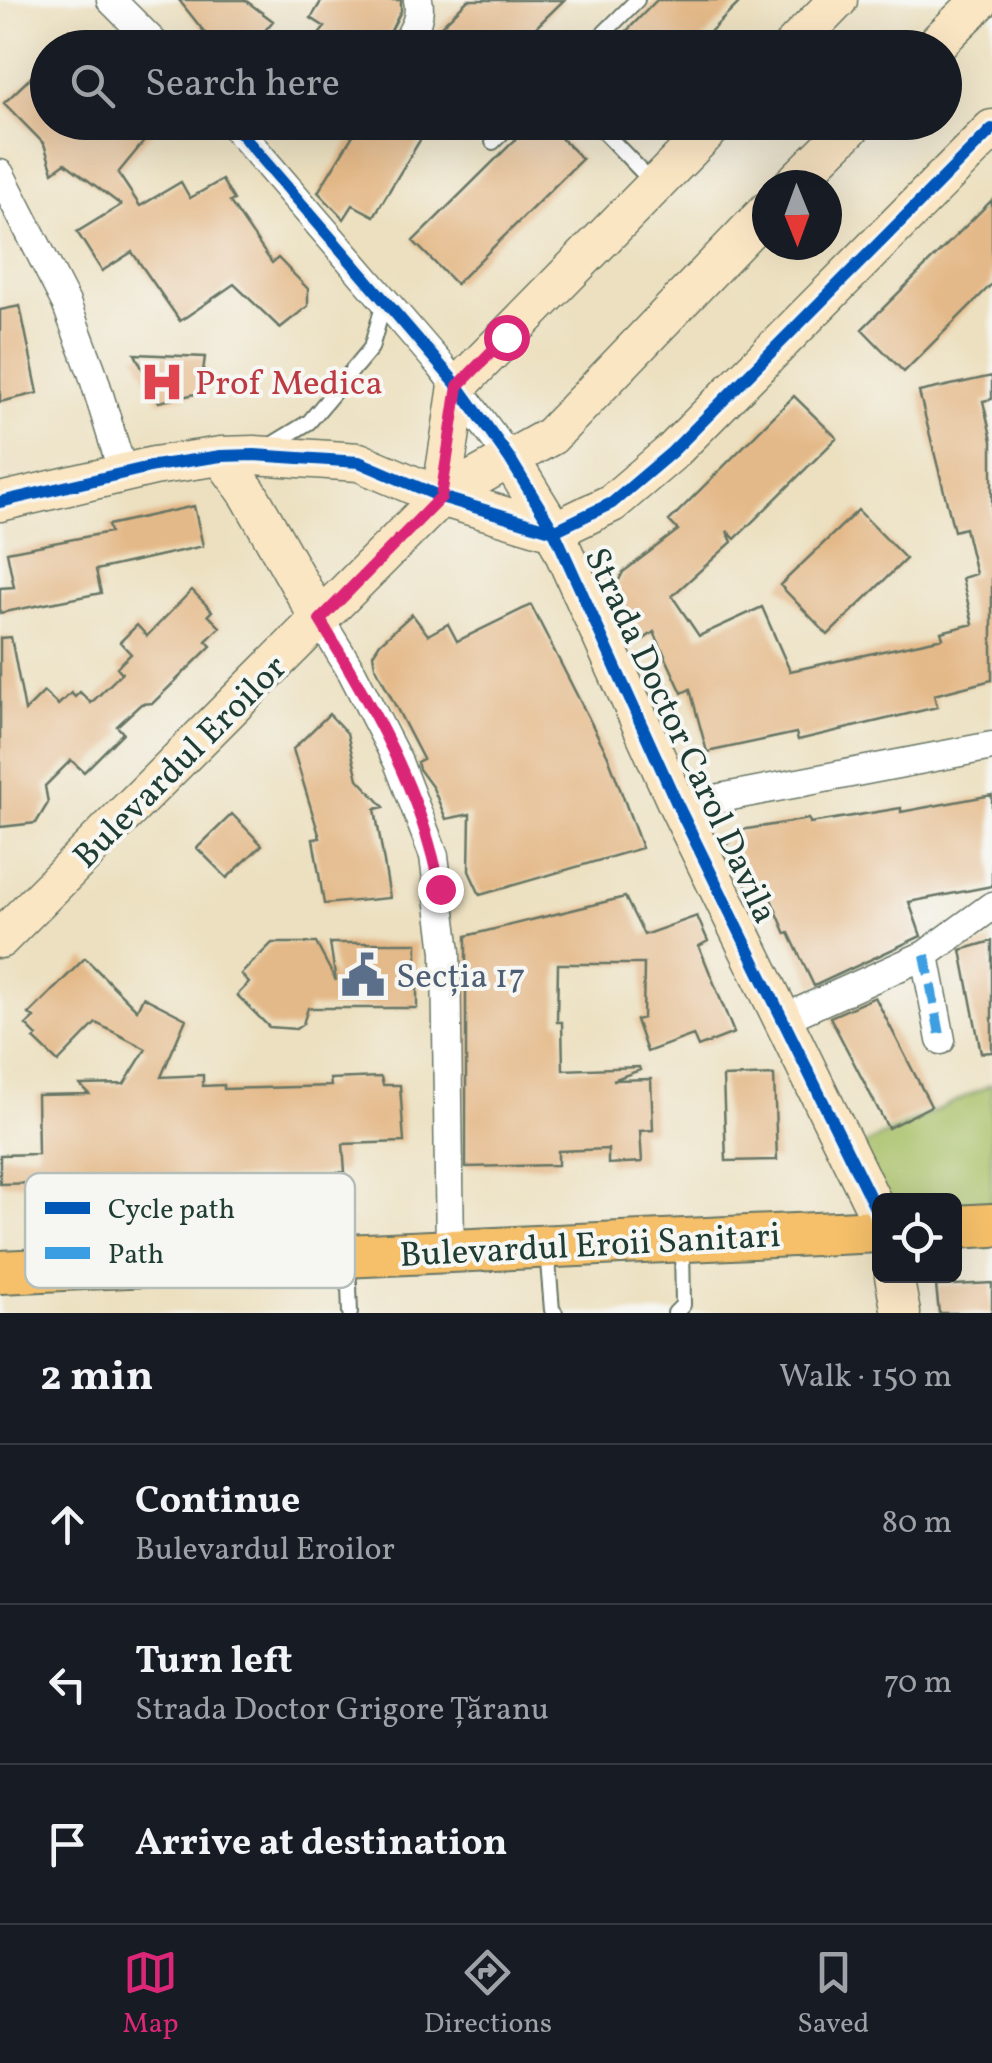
<!DOCTYPE html>
<meta charset="utf-8">
<style>
body{margin:0;font-family:Vollkorn,serif;background:#242831;color:#f1f3f6}
.controls{position:absolute;right:30px;bottom:30px;display:grid;overflow:hidden;border-radius:15px;box-shadow:0 10px 40px #0002}
.controls button{width:90px;height:90px;display:grid;place-items:center;padding:0;border:0;border-bottom:2px solid #363941;background:#171b24;color:#f1f3f6;font:50px sans-serif}
.compass{position:absolute;left:752px;top:170px;width:90px;height:90px;border-radius:50%;background:#171b24;box-shadow:0 10px 40px #0002;rotate:179deg}
.stop{position:absolute;width:30px;height:30px;margin:-22px;border:8px solid #db2777;border-radius:50%;background:#fff}
.stop.end{background:#db2777;border-color:#fff;box-shadow:0 2px 10px #0008}
.list{margin:0;padding:0;list-style:none}
h2{display:flex;justify-content:space-between;align-items:center;height:130px;margin:0;padding:0 40px;font-size:42px}
h2 small{font-size:32px;font-weight:400;color:#9ea1a6}
.list li{display:grid;grid-template-columns:65px 1fr auto;gap:30px;align-items:center;box-sizing:border-box;height:160px;padding:0 40px;border-top:2px solid #363941}
.list b{display:block;font-size:38px;white-space:nowrap}
.list p{margin:0;font-size:32px;white-space:nowrap;color:#9ea1a6}
.list em{font-size:32px;font-style:normal;color:#9ea1a6}
.icon{flex:none;width:55px;height:55px;fill:none;stroke:currentColor;stroke-width:2;stroke-linecap:round;stroke-linejoin:round}
.map{position:relative;flex:none;width:992px;height:1313px;overflow:hidden}
.search{position:absolute;background:#171b24;box-shadow:0 10px 40px #0002;left:30px;right:30px;top:30px;height:110px;display:flex;align-items:center;gap:25px;box-sizing:border-box;padding:0 35px;border-radius:55px;color:#9ea1a6;font-size:38px}
.sheet{height:610px;background:#171b24}
nav{display:flex;justify-content:space-around;align-items:center;box-sizing:border-box;height:140px;border-top:2px solid #363941;background:#171b24;font-size:28px;color:#9ea1a6}
nav a{display:grid;justify-items:center;gap:5px}
nav .on{color:#db2777}
.map>svg:first-child{display:block}
.green{fill:#a7bf65;stroke:#637e4c;stroke-width:2.5}
.building{fill:#e4b989}
.lines{fill:none;stroke-linecap:round;stroke-linejoin:round}
.lane-casing{stroke:#677665;stroke-width:18}
.street-casing{stroke:#677665;stroke-width:31}
.secondary-casing{stroke:#677665;stroke-width:41}
.primary-casing{stroke:#677665;stroke-width:46}
.lane{stroke:#fff;stroke-width:14}
.street{stroke:#fff;stroke-width:28}
.secondary{stroke:#fbe6c4;stroke-width:38}
.primary{stroke:#f6c06b;stroke-width:42}
.quiet{stroke:#3c9ee2;stroke-width:10;stroke-dasharray:20 10;stroke-linecap:butt}
.cycleway-casing{stroke:#f6f6f2;stroke-width:19}
.cycleway{stroke:#0057b8;stroke-width:12}
.route{stroke:#db2777;stroke-width:12}
.labels{text-anchor:middle;stroke-width:8;stroke-linejoin:round;paint-order:stroke}
.health-label{font-size:35px;fill:#be3a42;stroke:#f6f6f2;text-anchor:start}
.street-label{font-size:35px;fill:#1f3d34;stroke:#f6f6f2}
.service-label{font-size:35px;fill:#4e5e75;stroke:#f6f6f2;text-anchor:start}
.key{fill:#f6f6f2;stroke:#b6beb9;stroke-width:2.5}
.key-label{font-size:28px;fill:#1f3d34}
</style>
<div class="map">
<svg width="992" height="1313" viewBox="0 0 992 1313">
<rect width="100%" height="100%" fill="#f6f6f2"/>
<filter id="ink" filterUnits="userSpaceOnUse"><feTurbulence type="fractalNoise" baseFrequency=".01" numOctaves="2"/><feDisplacementMap in="SourceGraphic" scale="20" xChannelSelector="R" yChannelSelector="G"/><feConvolveMatrix kernelMatrix="1 2 1 2 8 2 1 2 1" color-interpolation-filters="sRGB"/></filter>
<filter id="wash" filterUnits="userSpaceOnUse"><feTurbulence type="fractalNoise" baseFrequency=".0048" numOctaves="4" result="noise"/><feDisplacementMap in="SourceGraphic" scale="40" xChannelSelector="R" yChannelSelector="G"/><feGaussianBlur stdDeviation="2.25" result="paint"/><feColorMatrix in="noise" values="0 0 0 0 0 0 0 0 0 0 0 0 0 0 0 0 0 1.4 0 .05"/><feComposite in="paint" operator="in"/></filter>
<g filter="url(#wash)">
<rect width="100%" height="100%" fill="#ece0c0"/>
<path class="green" d="M992,1084V1205L955,1207L954,1200H884L861,1146Z"/>
<g id="blocks">
<path class="building" d="M179,0H245L273,21L250,48H217Z
M322,0H401V11L382,48H308L325,27L311,18Z
M468,0H564L515,48H452L436,31Z
M657,0H742L694,48H610Z
M48,61V122H160L118,173L140,206L181,182L190,198L222,180L234,200L230,202L272,263L278,258L308,289V306L280,328L234,284L180,321L132,252L102,271L77,232L121,205L65,163L53,172L44,144L4,103Z
M361,122H431L374,216L353,205L344,219L318,192Z
M533,122H545L582,159L456,284L413,241Z
M992,200V284L904,372L862,329Z
M20,306L38,393L0,402V310Z
M135,354L205,357L200,393L159,402Z
M992,376V399L983,401L992,441V680L934,695L937,707L798,740L796,733L707,752L690,689L682,693L654,632L640,642L618,603L615,588L623,572L678,530L669,521L794,396L837,438L735,539L727,531L732,542L672,596L699,636L762,607L790,671L943,638L941,632L973,624L962,578L976,574L965,528L954,531L919,392Z
M194,506L203,546L96,570L101,593L0,613V588L14,587L7,552L110,532L108,525Z
M858,510L906,559L828,635L780,585Z
M192,590L212,611L208,615L220,627L206,641L211,646L153,703L141,704L117,726L123,733L84,772L71,760L45,786L48,803L36,823L0,827V638L11,637L25,711L44,692L58,705L71,693L75,697L80,692L91,703L122,673L117,667L131,654L120,642L137,625L147,636Z
M531,605L608,756L642,848L480,895L469,871L470,814L446,819L433,788L419,769L417,762L423,759L375,666L373,654L380,643L412,614L428,635L448,624L457,641Z
M329,714L347,733L358,779L384,807L375,809L390,898L324,904L313,839L320,838L293,749Z
M992,795V886L909,902L921,936L814,986L789,933L786,934L766,887L752,896L726,845L741,830L809,819L810,823L901,808V812Z
M232,814L262,845L227,878L197,848Z
M625,897L644,935L697,916L708,941L699,946L734,1033L698,1047L693,1035L647,1052L636,1020L643,1018L644,964H558L557,1022H562L563,1070L639,1067L640,1070L613,1080L651,1079L653,1130L640,1131L642,1162L608,1164V1149L558,1151V1165L466,1167V936Z
M992,941V1052L981,1053L961,950Z
M272,943H316L336,981L330,943H417V1008H308L303,1024L296,1029L269,1027L237,995L249,983L241,974Z
M85,958L137,1010L143,997L186,1019L161,1077L203,1075V1086L224,1085V1089L331,1086L330,1079L381,1077L383,1085H400L404,1142L343,1144L345,1172L289,1177L0,1184V1155L38,1154L37,1095L89,1094L80,1085L124,1084L146,1049L96,1023L58,1062L34,1039L37,1036L26,1025L34,1018L29,1014Z
M875,997L931,1106L888,1128L830,1017Z
M774,1075L777,1160L726,1161L723,1077Z
M992,1283V1313H939L936,1286Z"/>
</g>
</g>
<g filter="url(#ink)">
<use href="#blocks" fill-opacity="0" stroke="#677665" stroke-width="2.5"/>
<g class="lines">
<g class="lane-casing">
<path id="lane" d="M589,48L637,0
M594,122L655,185
M493,142L513,122
M268,447L309,422L371,348L384,303
M547,1250L552,1310L555,1313
M348,1259L350,1313
M675,1313L683,1305L682,1246"/>
</g>
<g class="street-casing">
<path id="street" d="M111,0L159,48
M403,48C412,32 422,19 418,0
M231,122L441,366L510,459
M0,174L66,303L92,372L123,473
M320,620L352,672L398,762L434,856L446,952L450,1251
M678,806L992,746
M925,955L941,1040
M783,1019L925,955L992,906"/>
</g>
<g class="secondary-casing">
<path id="secondary" d="M791,48L838,0
M932,48L981,0
M792,185L856,122
M221,456L248,493L320,620
M510,459L554,531L678,806L880,1218
M441,497L458,386L717,122
M0,502L154,466L221,456L254,455L359,462L441,497L554,531L612,503L672,452L992,129
M0,939L441,497L551,436L767,211
M894,1276L901,1313"/>
</g>
<g class="primary-casing">
<path id="primary" d="M954,1227L992,1225
M0,1272L880,1231"/>
</g>
<use href="#lane" class="lane"/>
<use href="#street" class="street"/>
<use href="#secondary" class="secondary"/>
<use href="#primary" class="primary"/>
<path class="quiet" d="M925,955L941,1040"/>
<g class="cycleway-casing">
<path id="cycleway" d="M231,122L458,386L510,459L554,531L678,806L880,1218
M0,502L154,466L221,456L254,455L359,462L441,497L554,531L612,503L672,452L992,129"/>
</g>
<use href="#cycleway" class="cycleway"/>
</g>
</g>
<g class="lines" filter="url(#ink)">
<path class="route" d="M440,889C422,792 371,704 320,620L441,497L458,386L506,337"/>
</g>
<defs>
<g id="hospital-bare" transform="scale(3.45)"><path d="M-5-5h3v3.5h4V-5h3V5h-3V1.5h-4V5h-3Z" fill="#e0444e" stroke="#f6f6f2" stroke-width="2.5" paint-order="stroke"/></g>
<g id="civic-bare" transform="scale(3.45)"><path d="M-.6-6.5H3V-4.5H.6V-3L4-1V1h2V6H-6V1h2V-1L-.6-3ZM-1.2 2.5V6h2.4V2.5Z" fill="#5c6f8a" stroke="#f6f6f2" stroke-width="2.5" paint-order="stroke"/></g>
</defs>
<g fill-rule="evenodd">
<use href="#hospital-bare" x="162" y="382"/>
<use href="#civic-bare" x="363" y="975"/>
</g>
<g class="labels">
<g class="health-label">
<text x="195" y="394">Prof Medica</text>
</g>
<g class="street-label">
<text transform="translate(682 735) rotate(65)" y="12">Strada Doctor Carol Davila</text>
<text transform="translate(179 761) rotate(-45)" y="12">Bulevardul Eroilor</text>
<text transform="translate(590 1244) rotate(-3)" y="12">Bulevardul Eroii Sanitari</text>
</g>
<g class="service-label">
<text x="396" y="987">Secția 17</text>
</g>
</g>
<rect x="25" y="1173" width="330" height="115" rx="15" class="key"/>
<rect x="45" y="1202" width="45" height="12" fill="#0057b8"/>
<rect x="45" y="1247" width="45" height="12" fill="#3c9ee2"/>
<g class="key-label">
<text x="108" y="1218">Cycle path</text>
<text x="108" y="1263">Path</text>
</g>
</svg>
<div class="controls">
<button><svg class="icon" aria-label="locate" viewBox="0 0 24 24"><circle cx="12" cy="12" r="6"/><path d="M12 2v4M12 18v4M2 12h4M18 12h4"/></svg></button>
</div>
<svg class="compass" viewBox="-18 -18 36 36"><path d="M0-13l5 13h-10z" fill="#e53935"/><path d="M0 13l5-13h-10z" fill="#9ea1a6"/></svg>
<div class="stop" style="left:506px;top:337px"></div>
<div class="stop end" style="left:440px;top:889px"></div>
<div class="search"><svg class="icon" aria-label="search" viewBox="0 0 24 24"><circle cx="10" cy="10" r="6"/><path d="M15 15l6 6"/></svg>Search here</div>
</div>
<section class="sheet">
<h2>2 min<small>Walk · 150 m</small></h2>
<ul class="list">
<li><svg class="icon" aria-label="ahead" viewBox="0 0 24 24"><path d="M12 20V5M6 11l6-6 6 6"/></svg><div><b>Continue</b><p>Bulevardul Eroilor</p></div><em>80 m</em></li>
<li><svg class="icon" aria-label="left" viewBox="0 0 24 24"><path d="M17 20v-9H6M10 6l-5 5 5 5"/></svg><div><b>Turn left</b><p>Strada Doctor Grigore Țăranu</p></div><em>70 m</em></li>
<li><svg class="icon" aria-label="arrive" viewBox="0 0 24 24"><path d="M6 21V4h12l-3 4 3 4H6"/></svg><div><b>Arrive at destination</b></div></li>
</ul>
</section>
<nav>
<a class="on"><svg class="icon" aria-label="map" viewBox="0 0 24 24"><path d="M3 6l6-2 6 2 6-2v14l-6 2-6-2-6 2zM9 4v14M15 6v14"/></svg>Map</a>
<a><svg class="icon" aria-label="directions" viewBox="0 0 24 24"><path d="M12 3l9 9-9 9-9-9zM9 14v-3h6M13 9l2 2-2 2"/></svg>Directions</a>
<a><svg class="icon" aria-label="saved" viewBox="0 0 24 24"><path d="M7 4h10v16l-5-4-5 4z"/></svg>Saved</a>
</nav>
